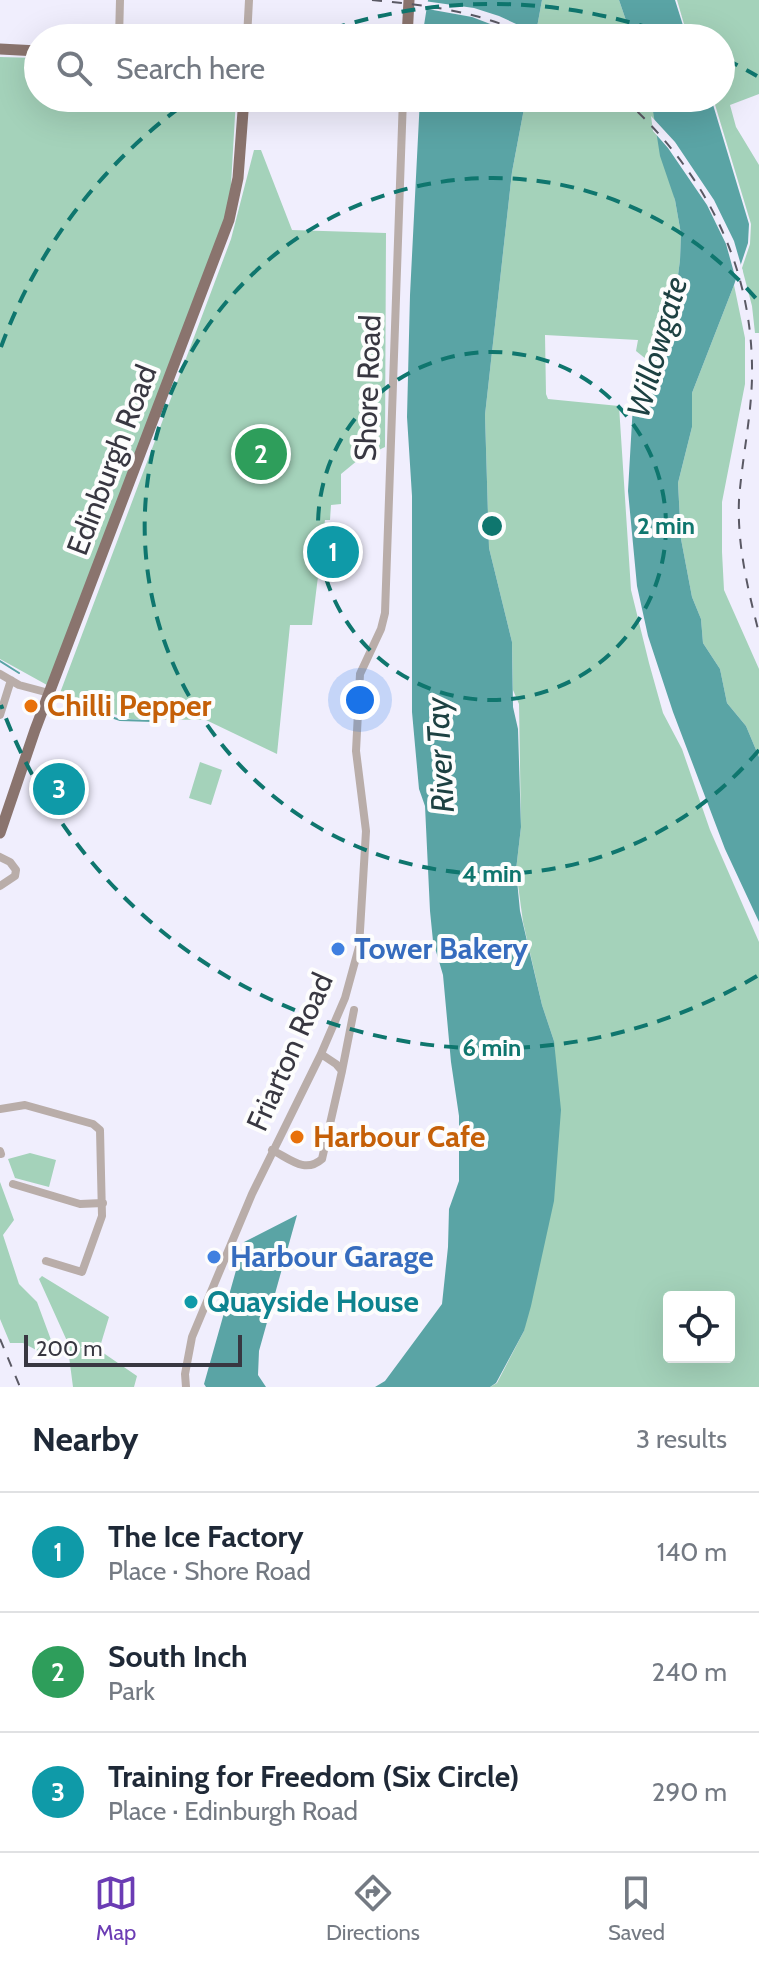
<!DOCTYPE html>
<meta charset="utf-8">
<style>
body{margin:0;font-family:Cabin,sans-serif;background:#f2f2f3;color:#1f2937}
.controls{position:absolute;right:24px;bottom:24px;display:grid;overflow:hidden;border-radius:8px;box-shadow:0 8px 32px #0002}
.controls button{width:72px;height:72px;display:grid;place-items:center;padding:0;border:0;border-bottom:2px solid #e0e1e3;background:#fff;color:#1f2937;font:40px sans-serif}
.scale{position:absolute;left:24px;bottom:20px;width:218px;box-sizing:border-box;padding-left:8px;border:4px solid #383741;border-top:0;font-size:22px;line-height:28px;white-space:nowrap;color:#383741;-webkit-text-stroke:6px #fdfdfd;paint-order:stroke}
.you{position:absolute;left:360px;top:700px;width:28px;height:28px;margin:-20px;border:6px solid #fff;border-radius:50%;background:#1a73e8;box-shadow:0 0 0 12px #1a73e833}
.badge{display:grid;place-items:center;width:52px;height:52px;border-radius:50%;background:#6b3cb4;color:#fff;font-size:26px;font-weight:700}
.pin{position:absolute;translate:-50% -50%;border:4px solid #fff;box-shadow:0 2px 8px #0006}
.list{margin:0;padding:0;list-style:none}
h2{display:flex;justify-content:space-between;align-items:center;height:104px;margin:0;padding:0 32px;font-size:34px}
h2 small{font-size:26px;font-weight:400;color:#747a83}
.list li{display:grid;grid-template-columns:52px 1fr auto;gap:24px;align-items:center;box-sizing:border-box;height:120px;padding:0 32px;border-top:2px solid #e0e1e3}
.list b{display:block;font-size:30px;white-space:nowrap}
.list p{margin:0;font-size:26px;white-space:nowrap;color:#747a83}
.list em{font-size:26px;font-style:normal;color:#747a83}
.icon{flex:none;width:44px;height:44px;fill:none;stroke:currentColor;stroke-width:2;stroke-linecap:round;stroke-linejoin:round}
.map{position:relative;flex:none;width:759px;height:1387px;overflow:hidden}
.search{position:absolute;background:#fff;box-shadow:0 8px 32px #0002;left:24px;right:24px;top:24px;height:88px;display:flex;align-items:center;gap:20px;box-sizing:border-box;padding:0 28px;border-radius:44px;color:#747a83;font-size:30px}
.sheet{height:464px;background:#fff}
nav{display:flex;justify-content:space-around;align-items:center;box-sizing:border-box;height:112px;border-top:2px solid #e0e1e3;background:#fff;font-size:22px;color:#747a83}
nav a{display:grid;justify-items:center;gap:4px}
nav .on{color:#6b3cb4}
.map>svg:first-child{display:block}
.green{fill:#a4d2ba;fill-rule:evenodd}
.water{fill:#5aa4a5}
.pier{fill:#f0eefd}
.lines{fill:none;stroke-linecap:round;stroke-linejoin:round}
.stream{stroke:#5aa4a5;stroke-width:2}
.minor{stroke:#b9ada9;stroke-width:8}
.major{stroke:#8a746e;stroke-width:11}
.rail{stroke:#5a5964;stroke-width:2;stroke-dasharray:10 10;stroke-linecap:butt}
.ring{fill:none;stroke:#0f766e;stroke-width:4;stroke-dasharray:14 10}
.food-dot{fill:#e8710a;stroke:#fdfdfd;stroke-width:3}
.shop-dot{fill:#3f7fe0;stroke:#fdfdfd;stroke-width:3}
.culture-dot{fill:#0f9aa8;stroke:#fdfdfd;stroke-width:3}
.labels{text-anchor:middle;stroke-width:8;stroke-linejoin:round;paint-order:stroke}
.street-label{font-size:30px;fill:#383741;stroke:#fdfdfd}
.food-label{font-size:30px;font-weight:bold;fill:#c56008;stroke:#fdfdfd;text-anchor:start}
.shop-label{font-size:30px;font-weight:bold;fill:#366cbe;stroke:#fdfdfd;text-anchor:start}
.culture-label{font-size:30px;font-weight:bold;fill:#0d838f;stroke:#fdfdfd;text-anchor:start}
.water-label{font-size:32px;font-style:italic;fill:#1d4142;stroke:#fdfdfd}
.centre{fill:#0f766e;stroke:#fdfdfd;stroke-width:4}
.ring-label{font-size:24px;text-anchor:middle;font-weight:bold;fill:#0f766e;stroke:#fdfdfd;stroke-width:8;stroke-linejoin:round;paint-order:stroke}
</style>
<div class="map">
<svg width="759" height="1387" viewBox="0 0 759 1387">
<rect width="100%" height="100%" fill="#f0eefd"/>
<path class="green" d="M542,0H619L632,38H535Z
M677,0H759V94L730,105L736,127L759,165V333H755L752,306L742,268L750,244L751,224L713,98H721V38H688Z
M0,57L38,58V98H236L229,220L47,685L0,659Z
M526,98H651L675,200L681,234L680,260L676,291L646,359L636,351L638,340L545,335L546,394L548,399L619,406L631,590L649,663L663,713L682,749L710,830L759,942V1387H490L497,1383L524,1331L554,1041L542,1005L523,922L516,870L521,827L519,704L513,690L512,642L489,548L485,415L512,172ZM669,1297H729V1357H669Z
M254,150H261L292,230L386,233L385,447L358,460L341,474V504L331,505L330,520H325L312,625H290L277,754L206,720L131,719L93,708L60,693L231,239Z
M734,285L745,338V384L722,502V552L724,590L759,669V757L746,726L727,703L720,669L703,643L701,619L692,597L681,539L678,483L692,427V393Z
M200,762L222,770L211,805L189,798Z
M30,1153L56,1160L49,1187L15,1178L8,1159Z
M0,1182L14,1220L3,1235L19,1284L37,1302L54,1348L40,1352L23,1343H10L0,1319Z
M42,1276L109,1317L99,1350L137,1376L134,1387H73L67,1341L39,1279Z"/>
<path class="water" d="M428,0H542L535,38H422Z
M619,0H675L687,38H632Z
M420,98H526L512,172L485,415L489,548L512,642L513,707L518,729L521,827L516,870L520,911L542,1005L554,1041L561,1110L554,1201L531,1306L524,1331L496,1383L490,1387H375L385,1381L442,1304L448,1247L449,1209L459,1181V1116L451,1062L443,975L433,941L430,911L425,806L419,789L412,712V496L407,417L410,295Z
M651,98H711L749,224L748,243L734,285L692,393V427L678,483L681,539L692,597L701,619L703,643L720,669L727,703L746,726L759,757V922L725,849L673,712L648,636L637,586L628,491L633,404L646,359L676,291L680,260L681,234L675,200L660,156Z
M297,1215L259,1351L258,1375L266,1387H206L204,1384L244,1242Z"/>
<path class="pier" d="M424,1L474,8L499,16L540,35L539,38H527L472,17L422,8Z
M651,116L675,142L714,200L734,241L743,272L738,287L726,244L707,205L668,148L653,131Z"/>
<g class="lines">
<path class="stream" d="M0,661L19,673
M57,698L120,720L153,721"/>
<path class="minor" d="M119,38L120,0
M247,38L249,0
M0,674L19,685L49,693
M0,715L11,680
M0,857L10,862L16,870L15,876L0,886
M342,1071L354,1010
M0,1109L25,1105L93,1124L100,1130L102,1216L82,1272L46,1261
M272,1150C290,1159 305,1174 322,1159L342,1071L336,1064L321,1054
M0,1151L1,1154
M13,1184L80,1204L103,1203
M186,1387L185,1374L192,1337L252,1194L321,1054L345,998L359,947L366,831L356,751L360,674L381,629L385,613L403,98"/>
<path class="major" d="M407,38L409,0
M0,49L38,51
M0,833L35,730L229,220L238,178L244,98"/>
<path class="rail" d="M372,0C428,5 483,12 534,38
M623,98C705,172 754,266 752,378C751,419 742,459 739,500C737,545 748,590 759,633
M0,1339L20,1387"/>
</g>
<g class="ring">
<circle cx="492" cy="526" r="174"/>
<path d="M759 750A348 348 0 1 1 759 302"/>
<path d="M757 976A522 522 0 0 1 1 705M1 347A522 522 0 0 1 193 98M309 37A522 522 0 0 1 675 37M725 59A522 522 0 0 1 757 76"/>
</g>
<g class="food-dot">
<circle cx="31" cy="706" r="8"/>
<circle cx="297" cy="1137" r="8"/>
</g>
<g class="shop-dot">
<circle cx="338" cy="949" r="8"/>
<circle cx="214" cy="1257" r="8"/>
</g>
<circle class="culture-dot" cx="191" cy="1302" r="8"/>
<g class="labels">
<g class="street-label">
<text transform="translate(368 388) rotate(-88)" y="10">Shore Road</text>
<text transform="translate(112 460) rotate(-69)" y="10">Edinburgh Road</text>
<text transform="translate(290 1052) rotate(-66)" y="10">Friarton Road</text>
</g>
<g class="food-label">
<text x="47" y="716">Chilli Pepper</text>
<text x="313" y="1147">Harbour Cafe</text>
</g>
<g class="shop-label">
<text x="354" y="959">Tower Bakery</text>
<text x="230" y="1267">Harbour Garage</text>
</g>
<g class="culture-label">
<text x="207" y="1312">Quayside House</text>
</g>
<g class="water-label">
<text transform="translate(657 347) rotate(-74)" y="11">Willowgate</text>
<text transform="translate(440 755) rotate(-93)" y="11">River Tay</text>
</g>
</g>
<circle cx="492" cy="526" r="12" class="centre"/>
<g class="ring-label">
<text x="666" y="534">2 min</text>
<text x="492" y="882">4 min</text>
<text x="492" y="1056">6 min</text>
</g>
</svg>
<div class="controls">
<button><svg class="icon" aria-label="locate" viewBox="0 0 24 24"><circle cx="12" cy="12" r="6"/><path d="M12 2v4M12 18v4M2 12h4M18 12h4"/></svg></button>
</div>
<div class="scale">200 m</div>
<div class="you"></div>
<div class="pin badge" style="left:333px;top:552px;background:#0f9aa8">1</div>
<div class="pin badge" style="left:261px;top:454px;background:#2e9e5b">2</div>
<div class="pin badge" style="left:59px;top:789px;background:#0f9aa8">3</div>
<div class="search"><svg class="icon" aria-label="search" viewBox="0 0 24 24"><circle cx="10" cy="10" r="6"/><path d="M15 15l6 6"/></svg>Search here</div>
</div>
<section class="sheet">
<h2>Nearby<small>3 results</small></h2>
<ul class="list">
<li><span class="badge" style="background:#0f9aa8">1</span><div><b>The Ice Factory</b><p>Place · Shore Road</p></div><em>140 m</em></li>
<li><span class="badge" style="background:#2e9e5b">2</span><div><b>South Inch</b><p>Park</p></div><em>240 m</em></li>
<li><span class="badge" style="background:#0f9aa8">3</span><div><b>Training for Freedom (Six Circle)</b><p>Place · Edinburgh Road</p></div><em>290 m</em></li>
</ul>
</section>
<nav>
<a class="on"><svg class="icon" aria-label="map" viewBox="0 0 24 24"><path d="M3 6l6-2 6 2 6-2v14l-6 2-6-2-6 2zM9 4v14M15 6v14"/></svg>Map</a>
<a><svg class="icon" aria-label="directions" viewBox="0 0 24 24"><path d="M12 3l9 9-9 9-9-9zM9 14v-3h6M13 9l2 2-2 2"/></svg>Directions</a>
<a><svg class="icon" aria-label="saved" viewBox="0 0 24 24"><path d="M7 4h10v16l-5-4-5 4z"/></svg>Saved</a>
</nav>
